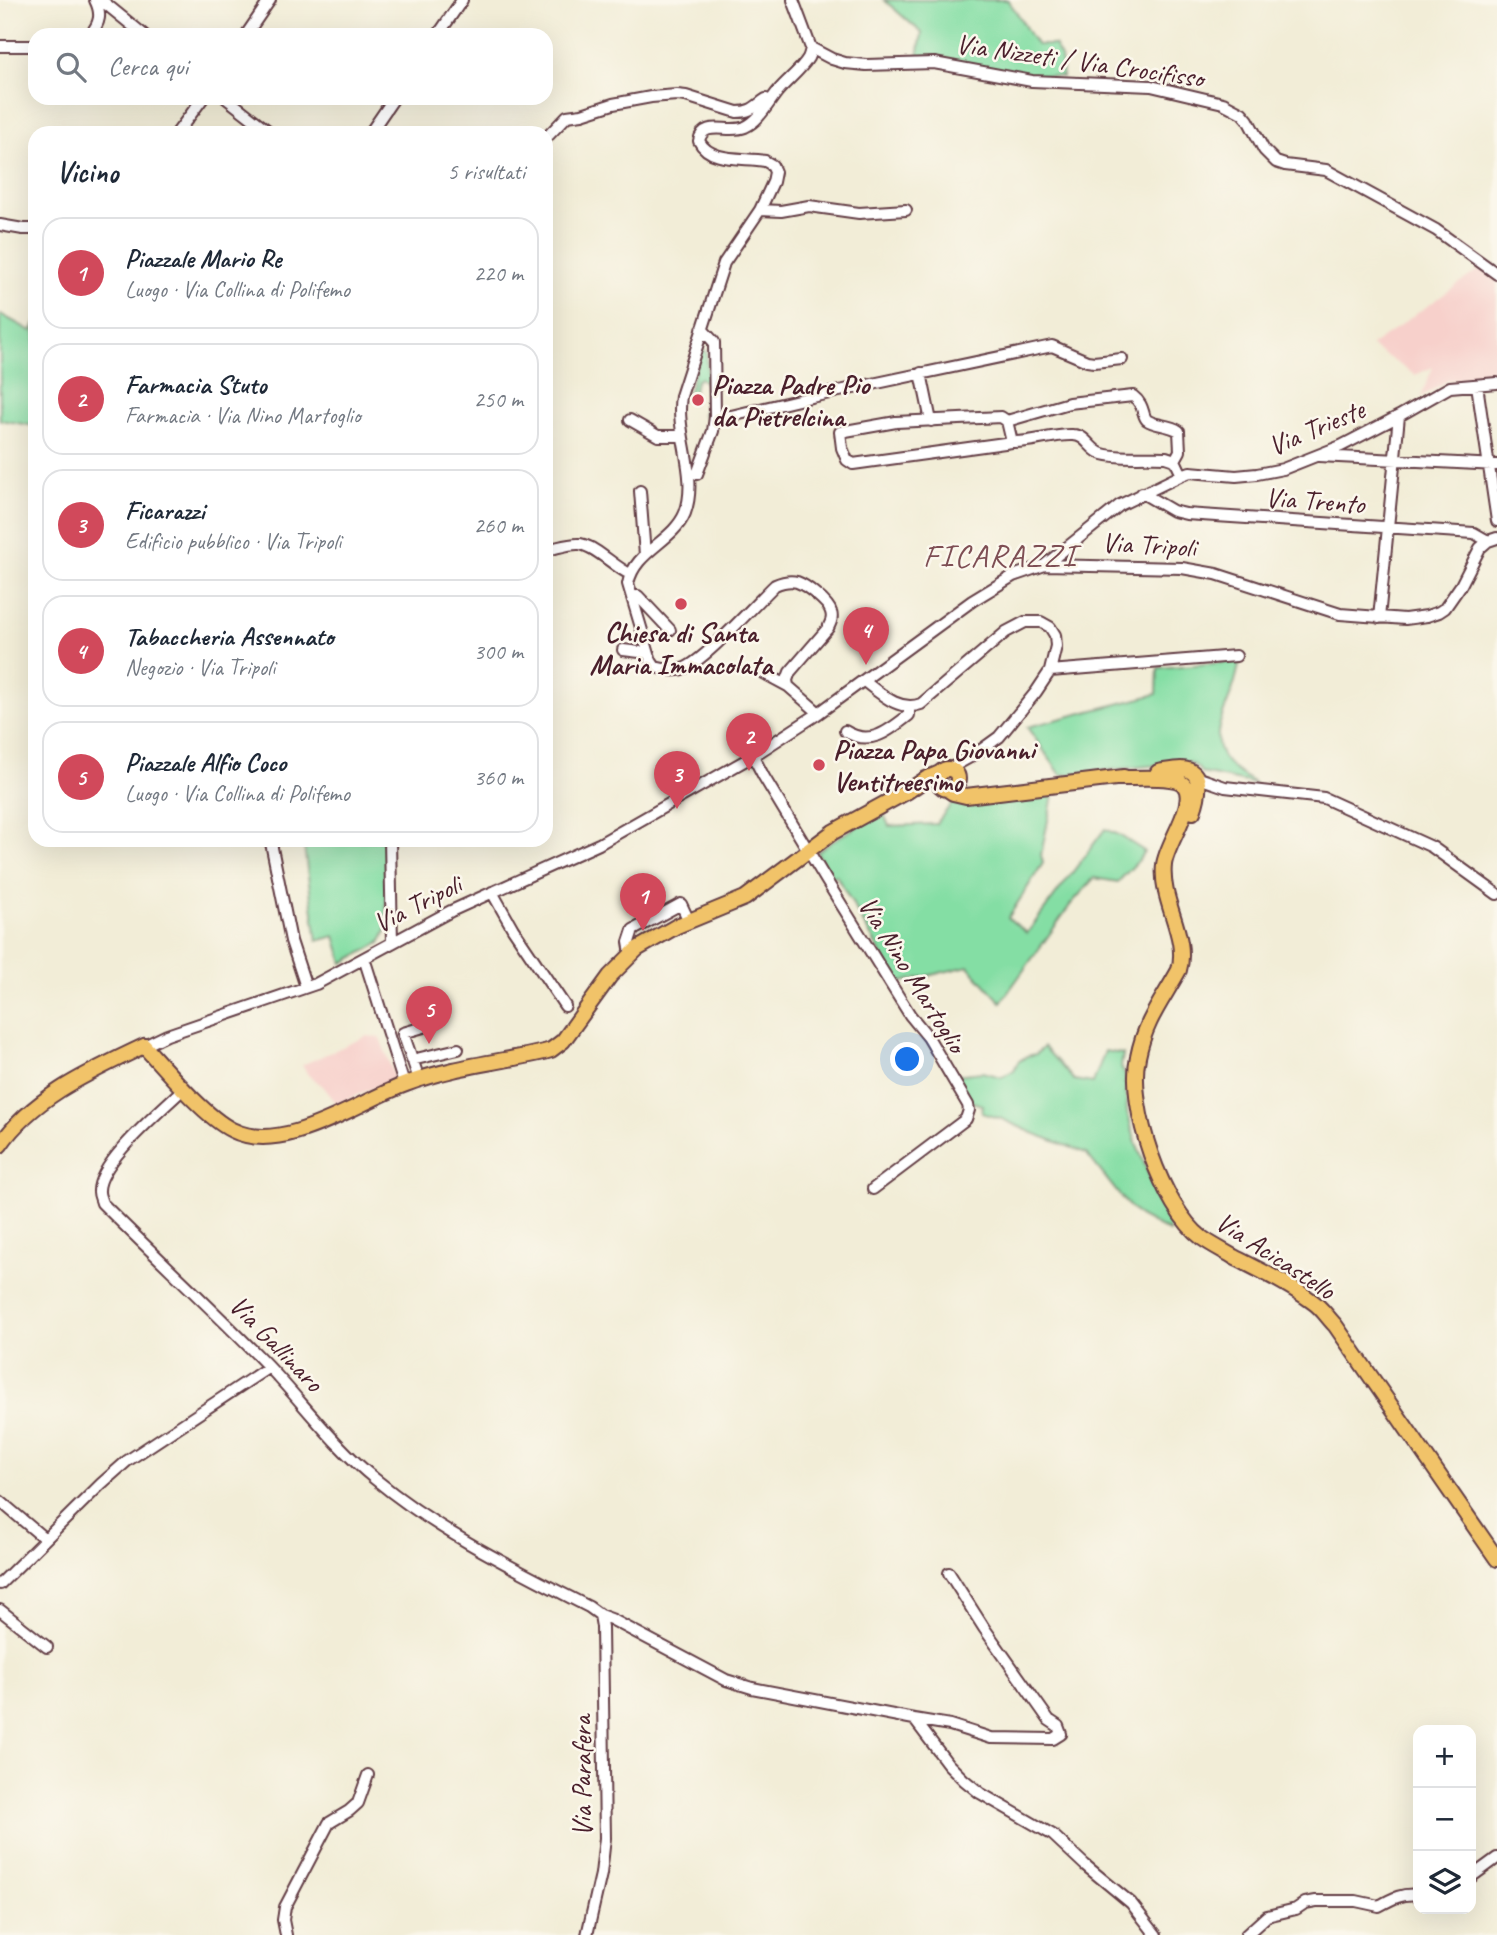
<!DOCTYPE html>
<html lang="it">
<meta charset="utf-8">
<style>
body{margin:0;font-family:Caveat,sans-serif;background:#f2f2f3;color:#1f2937}
.controls{position:absolute;right:21px;bottom:21px;display:grid;overflow:hidden;border-radius:14px;box-shadow:0 7px 28px #0002}
.controls button{width:63px;height:63px;display:grid;place-items:center;padding:0;border:0;border-bottom:2px solid #e0e1e3;background:#fff;color:#1f2937;font:35px sans-serif}
.you{position:absolute;left:908px;top:1060px;width:24px;height:24px;margin:-18px;border:5px solid #fff;border-radius:50%;background:#1a73e8;box-shadow:0 0 0 10px #1a73e833}
.badge{display:grid;place-items:center;width:46px;height:46px;border-radius:50%;background:#d1495b;color:#fff;font-size:23px;font-weight:700}
.pin{position:absolute;translate:-50% -58px;filter:drop-shadow(0 2px 4px #0008)}
.pin::after{content:'';position:absolute;top:37px;width:24px;height:21px;background:inherit;clip-path:polygon(0 0,100% 0,50% 100%)}
.list{margin:0;padding:0;list-style:none}
h2{display:flex;justify-content:space-between;align-items:center;height:91px;margin:0;padding:0 28px;font-size:30px}
h2 small{font-size:23px;font-weight:400;color:#747a83}
.list li{display:grid;grid-template-columns:46px 1fr auto;gap:21px;align-items:center;box-sizing:border-box;height:112px;margin:0 14px 14px;padding:0 14px;border:2px solid #e0e1e3;border-radius:21px}
.list b{display:block;font-size:26px;white-space:nowrap}
.list p{margin:0;font-size:23px;white-space:nowrap;color:#747a83}
.list em{font-size:23px;font-style:normal;color:#747a83}
.icon{flex:none;width:38px;height:38px;fill:none;stroke:currentColor;stroke-width:2;stroke-linecap:round;stroke-linejoin:round}
.map{position:relative;flex:none;width:1497px;height:1935px;overflow:hidden}
.search{position:absolute;background:#fff;box-shadow:0 7px 28px #0002;left:28px;top:28px;width:525px;height:77px;display:flex;align-items:center;gap:18px;box-sizing:border-box;padding:0 24px;border-radius:21px;color:#747a83;font-size:26px}
.panel{position:absolute;background:#fff;box-shadow:0 7px 28px #0002;left:28px;top:126px;width:525px;height:721px;border-radius:21px}
.map>svg:first-child{display:block}
.built{fill:#f7d0cb}
.green{fill:#84dea4;stroke:#677e68;stroke-width:2}
.lines{fill:none;stroke-linecap:round;stroke-linejoin:round}
.minor-casing{stroke:#633e45;stroke-width:14}
.major-casing{stroke:#633e45;stroke-width:18}
.minor{stroke:#fff;stroke-width:10}
.major{stroke:#f1c369;stroke-width:14}
.poi-dot{fill:#d1495b;stroke:#fbf7ec;stroke-width:2.5}
.labels{text-anchor:middle;stroke-width:5;stroke-linejoin:round;paint-order:stroke}
.street-label{font-size:28px;fill:#4a1f2b;stroke:#fbf7ec}
.poi-label{font-size:28px;font-weight:bold;fill:#4a1f2b;stroke:#fbf7ec;text-anchor:start}
.quarter-label{font-size:32px;letter-spacing:2px;fill:#7e4e54;stroke:#fbf7ec}
</style>
<div class="map">
<svg width="1497" height="1935" viewBox="0 0 1497 1935">
<rect width="100%" height="100%" fill="#fbf7ec"/>
<filter id="ink" filterUnits="userSpaceOnUse"><feTurbulence type="fractalNoise" baseFrequency=".0143" numOctaves="2"/><feDisplacementMap in="SourceGraphic" scale="14" xChannelSelector="R" yChannelSelector="G"/><feConvolveMatrix kernelMatrix="1 2 1 2 8 2 1 2 1" color-interpolation-filters="sRGB"/></filter>
<filter id="wash" filterUnits="userSpaceOnUse"><feTurbulence type="fractalNoise" baseFrequency=".00686" numOctaves="4" result="noise"/><feDisplacementMap in="SourceGraphic" scale="28" xChannelSelector="R" yChannelSelector="G"/><feGaussianBlur stdDeviation="1.57" result="paint"/><feColorMatrix in="noise" values="0 0 0 0 0 0 0 0 0 0 0 0 0 0 0 0 0 1.4 0 .05"/><feComposite in="paint" operator="in"/></filter>
<g filter="url(#wash)">
<rect width="100%" height="100%" fill="#f2edd7"/>
<path class="built" d="M1481,268L1497,278V376L1448,380L1421,397L1433,367L1415,375L1371,346Z
M367,1036L380,1038L395,1078L337,1104L323,1086L308,1075L302,1065Z"/>
<path class="green" d="M884,0H1009C1011,7 1015,9 1018,15C1025,25 1029,36 1037,45H1054L1061,57L1063,77L1018,74L931,55L918,57L922,33Z
M0,314L31,331L35,324V426L0,420Z
M702,348L707,352V358L709,415L705,417L703,414L705,411V382L700,378L696,381L691,403L686,399Z
M1240,661C1238,670 1236,679 1233,688C1227,707 1212,730 1220,751C1225,766 1244,776 1256,784L1202,773L1196,766L1188,762L1061,775L1027,727L1157,694L1158,668Z
M1054,790L1041,855L1043,863L1008,918L1027,933L1105,829L1119,835L1144,851L1138,861L1118,882L1094,878L1071,904L1001,1002L968,966L898,983L836,875L831,878L817,852L839,837L883,812L889,826L936,824L954,801Z
M303,840H383L386,843V931L380,943L343,963L335,936L317,941Z
M1044,1047L1074,1080L1093,1083L1105,1051L1123,1054L1121,1067L1125,1075L1127,1112L1137,1146L1169,1224V1232L1139,1216L1125,1202L1086,1153L1033,1133L1002,1119L982,1113L983,1105L971,1102L955,1075L982,1072L1002,1077L1014,1070L1018,1062L1027,1056L1036,1054Z"/>
</g>
<g filter="url(#ink)">
<g class="lines">
<g class="minor-casing">
<path id="minor" d="M101,0L144,35
M793,0L811,48
M90,35C100,23 102,14 95,0
M246,35L270,0
M438,35L462,0
M0,46H35
M811,48C810,52 810,54 808,58C801,70 787,80 778,91C768,103 760,120 745,127C729,134 703,119 699,141C710,163 744,157 765,161L772,165L775,172L773,182L760,210L724,263L681,396C675,434 699,476 685,513C673,542 634,551 628,584L651,661L655,667C663,669 673,672 682,669C703,663 756,603 775,585C782,582 789,580 797,582C806,585 829,603 831,612C833,618 831,622 828,628L790,672L787,680L788,686L819,713
M811,48L832,59L845,63L866,65L934,63L1032,81L1151,86L1223,103L1242,113L1248,120L1264,150L1276,162L1285,165L1326,170L1436,230L1497,274
M226,98L271,133
M177,133L203,98
M370,133L394,98
M546,138L567,116L582,114L613,104L651,97L677,95L686,96L737,112C752,112 755,106 766,99
M760,210L781,211L809,206L859,213L906,210
M0,225L23,229H35
M702,329L714,342L715,417L731,416L811,397L1052,346L1087,361L1094,362L1122,359
M921,373L931,421
M1477,385L1497,521
M630,420L658,436H682
M1007,421L1069,403L1133,396C1145,405 1142,416 1147,420C1155,426 1169,424 1179,431L1180,451L1175,460
M1012,442L1007,421L1001,417L896,422L840,432L842,448L847,460L853,464L1012,442C1033,443 1053,434 1073,435C1086,435 1089,448 1100,453C1113,459 1150,456 1166,457L1175,460L1182,475
M1319,456L1497,465
M697,474L713,431L715,417
M640,491L645,555
M1142,493L1173,511L1186,514L1474,533L1488,541
M546,550C557,548 570,543 580,544C597,547 614,567 630,574
M1045,565L1120,505L1182,475L1190,472L1236,476L1257,474L1283,469L1341,446L1399,416L1450,387L1497,383
M632,597L638,596L670,630
M1379,618L1399,416
M623,650L648,653
M1050,671L1236,656
M762,672L788,686
M864,681C881,694 899,712 921,704L1006,632L1025,622H1041L1050,627L1055,635L1056,646L1050,671L1036,692L999,737L974,755L947,770
M845,731C870,747 889,731 909,715V707
M753,756L764,777L826,880L910,1015L928,1037L968,1105L969,1110L966,1119L873,1189
M1196,777L1225,787L1324,798L1432,847L1497,894
M390,840L392,943
M271,843L291,941L306,987
M492,892L513,929L565,1006
M631,954L629,942L633,930L681,904L689,921
M364,958L404,1084
M144,1046L167,1035L316,984L451,911L599,844L753,756L816,715L972,601L1013,576L1045,565L1182,568L1216,574L1340,614L1405,619L1427,616L1439,612L1445,608L1461,585L1480,548L1488,541L1497,538
M412,1060L458,1049
M419,1079L403,1033L434,1024
M184,1088C163,1109 97,1163 99,1192C99,1196 101,1199 102,1203C157,1258 215,1311 269,1367C304,1404 335,1447 375,1479C439,1532 515,1569 589,1607L600,1615L611,1619L726,1680L752,1688L914,1719L948,1764L964,1780L980,1793L1053,1835L1085,1865L1131,1903L1156,1935
M0,1501L45,1539
M0,1584L101,1484L127,1461L269,1367
M0,1610L47,1647
M914,1719L950,1725L991,1738L1053,1739L1061,1734L1058,1726L1049,1720L984,1628L949,1573
M1471,1877L1497,1858
M286,1935L283,1920L285,1907L329,1823L349,1811L358,1803L368,1775
M587,1935L601,1874L605,1838L602,1627L600,1615
M1246,1935L1267,1916L1296,1909L1305,1903L1316,1901H1356L1379,1906C1393,1898 1403,1893 1418,1895"/>
</g>
<g class="major-casing">
<path id="major" d="M938 779a10 10 0 1 1 20 0a10 10 0 1 1-20 0Z
M1158,772C1165,771 1174,769 1181,769C1206,769 1198,798 1193,812
M1114,778C1130,779 1173,774 1183,784C1200,801 1166,843 1164,865C1160,902 1189,936 1179,970C1162,1001 1145,1021 1138,1057C1127,1106 1162,1207 1202,1238C1212,1245 1224,1251 1234,1257C1261,1271 1289,1284 1313,1302C1322,1308 1328,1318 1335,1325L1497,1559
M947,789L953,793L966,796L1124,777
M0,1145C34,1096 92,1071 144,1046C165,1069 205,1117 232,1130C283,1156 357,1102 406,1084C437,1072 471,1066 504,1060C519,1057 535,1055 551,1050L563,1041L610,976L637,949L677,926L745,898L833,832L908,791L926,779L942,772"/>
</g>
<use href="#minor" class="minor"/>
<use href="#major" class="major"/>
</g>
</g>
<g class="poi-dot">
<circle cx="698" cy="400" r="7"/>
<circle cx="681" cy="604" r="7"/>
<circle cx="819" cy="765" r="7"/>
</g>
<g class="labels">
<g class="street-label">
<text transform="translate(1080 60) rotate(8)" y="10">Via Nizzeti / Via Crocifisso</text>
<text transform="translate(1316 427) rotate(-23)" y="10">Via Trieste</text>
<text transform="translate(1315 500) rotate(4)" y="10">Via Trento</text>
<text transform="translate(1149 544) rotate(3)" y="10">Via Tripoli</text>
<text transform="translate(417 903) rotate(-27)" y="10">Via Tripoli</text>
<text transform="translate(913 974) rotate(58)" y="10">Via Nino Martoglio</text>
<text transform="translate(1276 1255) rotate(33)" y="10">Via Acicastello</text>
<text transform="translate(277 1343) rotate(46)" y="10">Via Gallinaro</text>
<text transform="translate(581 1776) rotate(-90)" y="10">Via Parafera</text>
</g>
<g class="poi-label">
<text x="712" y="394">Piazza Padre Pio<tspan x="712" dy="32">da Pietrelcina</tspan></text>
<text x="681" y="642" text-anchor="middle">Chiesa di Santa<tspan x="681" dy="32">Maria Immacolata</tspan></text>
<text x="833" y="759">Piazza Papa Giovanni<tspan x="833" dy="32">Ventitreesimo</tspan></text>
</g>
<g class="quarter-label">
<text x="1000" y="566">FICARAZZI</text>
</g>
</g>
</svg>
<div class="controls">
<button>+</button>
<button>−</button>
<button><svg class="icon" aria-label="layers" viewBox="0 0 24 24"><path d="M12 4l9 5-9 5-9-5zM3 14l9 5 9-5"/></svg></button>
</div>
<div class="you"></div>
<div class="pin badge" style="left:643px;top:931px">1</div>
<div class="pin badge" style="left:749px;top:771px">2</div>
<div class="pin badge" style="left:677px;top:809px">3</div>
<div class="pin badge" style="left:866px;top:665px">4</div>
<div class="pin badge" style="left:429px;top:1044px">5</div>
<div class="search"><svg class="icon" aria-label="search" viewBox="0 0 24 24"><circle cx="10" cy="10" r="6"/><path d="M15 15l6 6"/></svg>Cerca qui</div>
<section class="panel">
<h2>Vicino<small>5 risultati</small></h2>
<ul class="list">
<li><span class="badge">1</span><div><b>Piazzale Mario Re</b><p>Luogo · Via Collina di Polifemo</p></div><em>220 m</em></li>
<li><span class="badge">2</span><div><b>Farmacia Stuto</b><p>Farmacia · Via Nino Martoglio</p></div><em>250 m</em></li>
<li><span class="badge">3</span><div><b>Ficarazzi</b><p>Edificio pubblico · Via Tripoli</p></div><em>260 m</em></li>
<li><span class="badge">4</span><div><b>Tabaccheria Assennato</b><p>Negozio · Via Tripoli</p></div><em>300 m</em></li>
<li><span class="badge">5</span><div><b>Piazzale Alfio Coco</b><p>Luogo · Via Collina di Polifemo</p></div><em>360 m</em></li>
</ul>
</section>
</div>
